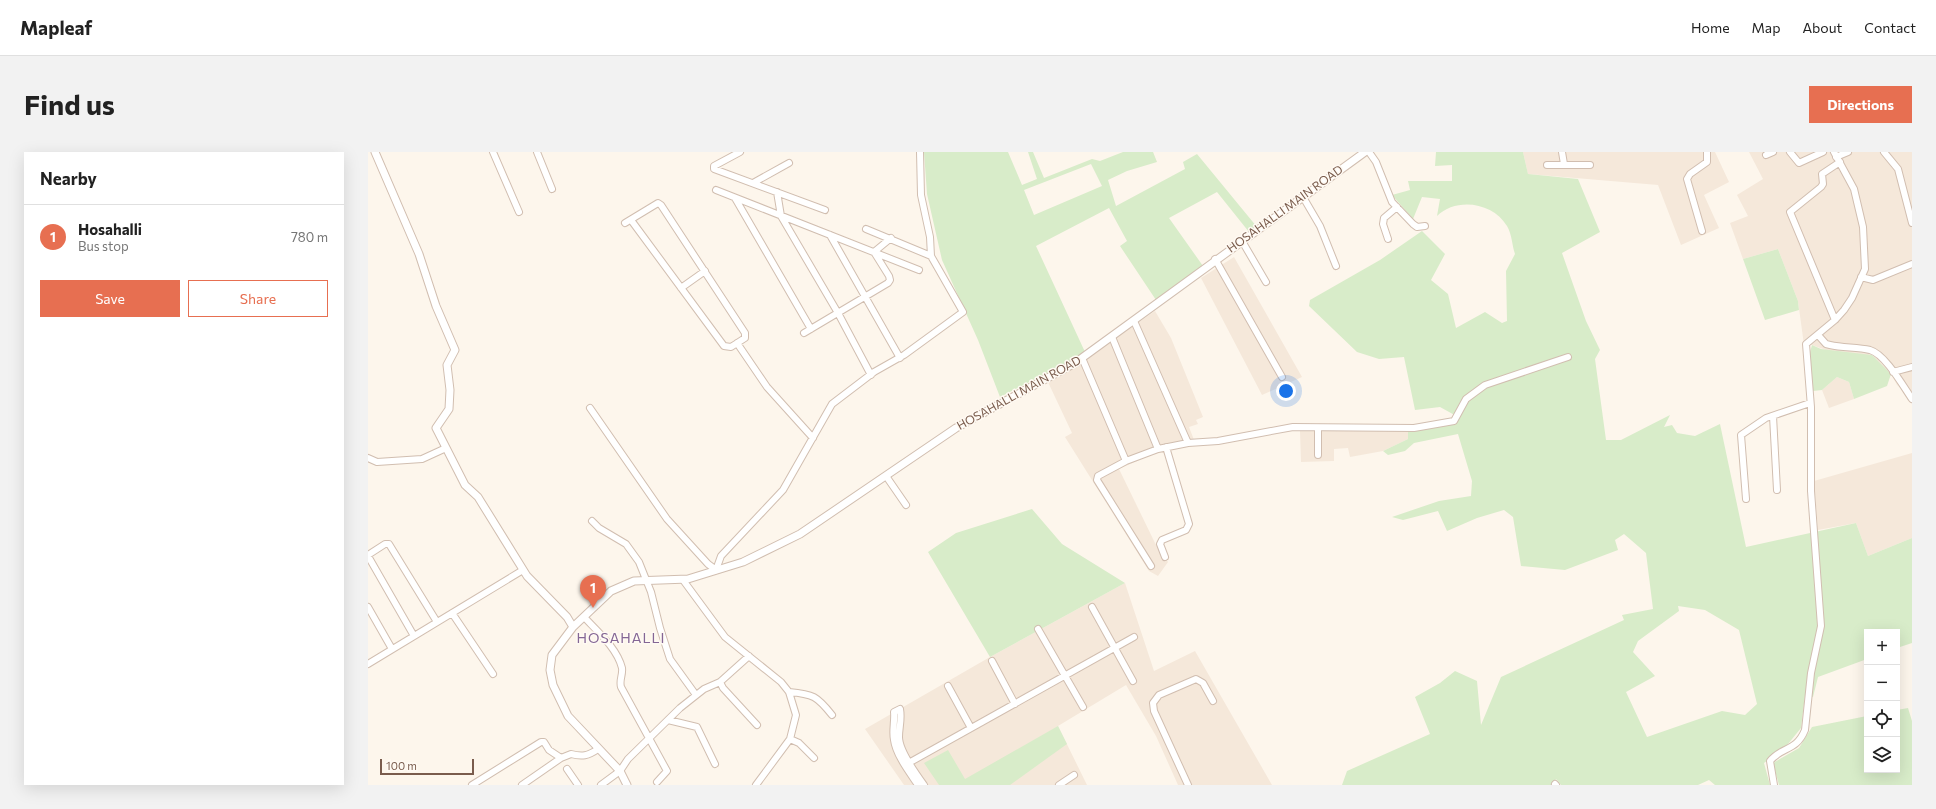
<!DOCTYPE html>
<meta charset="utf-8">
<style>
body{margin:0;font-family:Commissioner,sans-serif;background:#f2f2f2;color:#222}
.controls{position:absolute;right:12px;bottom:12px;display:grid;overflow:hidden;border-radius:0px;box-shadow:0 4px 16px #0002}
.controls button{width:36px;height:36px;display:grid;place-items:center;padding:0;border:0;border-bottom:1px solid #e0e0e0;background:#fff;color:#222;font:20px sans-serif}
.scale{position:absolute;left:12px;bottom:10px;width:94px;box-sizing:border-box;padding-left:4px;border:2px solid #7a5c4d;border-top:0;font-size:11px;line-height:14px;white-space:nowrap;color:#7a5c4d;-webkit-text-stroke:3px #fffaf3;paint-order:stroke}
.you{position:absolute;left:918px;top:239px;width:14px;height:14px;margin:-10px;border:3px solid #fff;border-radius:50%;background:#1a73e8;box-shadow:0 0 0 6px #1a73e833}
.badge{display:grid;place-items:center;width:26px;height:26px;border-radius:50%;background:#e76f51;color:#fff;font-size:13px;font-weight:700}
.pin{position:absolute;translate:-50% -33px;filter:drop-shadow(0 1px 2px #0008)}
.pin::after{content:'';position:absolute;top:21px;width:14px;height:12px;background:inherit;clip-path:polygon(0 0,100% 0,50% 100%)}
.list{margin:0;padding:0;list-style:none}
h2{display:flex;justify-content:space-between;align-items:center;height:52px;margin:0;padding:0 16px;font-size:17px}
h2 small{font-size:13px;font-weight:400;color:#767676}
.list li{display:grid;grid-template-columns:26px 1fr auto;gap:12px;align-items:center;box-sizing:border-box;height:64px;padding:0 16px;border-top:1px solid #e0e0e0}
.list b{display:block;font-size:15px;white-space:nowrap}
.list p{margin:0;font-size:13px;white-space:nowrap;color:#767676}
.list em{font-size:13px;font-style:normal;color:#767676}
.actions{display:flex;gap:8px;padding:12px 16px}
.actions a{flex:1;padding:9px 0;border:1px solid #e76f51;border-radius:0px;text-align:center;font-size:14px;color:#e76f51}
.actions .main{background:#e76f51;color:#fff}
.icon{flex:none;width:22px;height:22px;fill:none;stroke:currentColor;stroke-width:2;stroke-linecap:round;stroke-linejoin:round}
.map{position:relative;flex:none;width:1544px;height:633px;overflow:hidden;border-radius:0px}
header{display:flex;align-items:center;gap:24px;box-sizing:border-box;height:56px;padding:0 20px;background:#fff;border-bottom:1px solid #e0e0e0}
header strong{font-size:19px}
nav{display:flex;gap:22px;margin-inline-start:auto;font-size:14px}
.intro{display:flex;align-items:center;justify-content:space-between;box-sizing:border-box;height:96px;padding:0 24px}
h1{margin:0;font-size:28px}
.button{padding:10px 18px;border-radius:0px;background:#e76f51;color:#fff;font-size:14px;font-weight:700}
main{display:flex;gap:24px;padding:0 24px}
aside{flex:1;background:#fff;border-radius:0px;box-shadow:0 4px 16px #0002}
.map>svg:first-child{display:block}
.residential{fill:#f5e8da}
.green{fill:#d8ecc9;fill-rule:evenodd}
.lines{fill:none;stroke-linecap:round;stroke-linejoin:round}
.minor-casing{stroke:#d1beb0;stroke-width:8}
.tertiary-casing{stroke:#d1beb0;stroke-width:9}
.minor{stroke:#fff;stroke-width:6}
.tertiary{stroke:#fff;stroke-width:7}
.labels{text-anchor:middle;stroke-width:3;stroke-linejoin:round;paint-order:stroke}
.street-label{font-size:12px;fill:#7a5c4d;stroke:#fffaf3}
.quarter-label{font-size:14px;letter-spacing:1px;fill:#846695;stroke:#fffaf3}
</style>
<header>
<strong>Mapleaf</strong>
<nav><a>Home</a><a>Map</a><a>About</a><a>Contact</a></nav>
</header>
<div class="intro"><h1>Find us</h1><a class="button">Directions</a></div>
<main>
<aside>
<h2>Nearby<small></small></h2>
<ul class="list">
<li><span class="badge">1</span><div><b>Hosahalli</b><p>Bus stop</p></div><em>780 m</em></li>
</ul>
<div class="actions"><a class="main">Save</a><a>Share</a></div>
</aside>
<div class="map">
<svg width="1544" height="633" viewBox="0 0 1544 633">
<rect width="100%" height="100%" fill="#fdf6ec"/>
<path class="residential" d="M1155,0H1347L1361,30L1336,43L1351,76L1313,93L1290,33L1160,22Z
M1381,0H1544V239L1538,241L1529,233L1523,222L1444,193H1436L1430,149L1410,97L1375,107L1362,71L1380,64L1369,43L1395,27Z
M866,105L934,225L894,243L833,126Z
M787,159L803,186L835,265L828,268L830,272L821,275L828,293L785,302L751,317L787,391L800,410L790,424L781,419L697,285L704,281L679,228L712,211Z
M1469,225L1481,230L1486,247L1461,256L1454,238Z
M934,276L1040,278V287L1015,299L982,305L980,296L966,297V309L933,310L932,279Z
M1544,301V386L1500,404L1488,371L1450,378L1446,329Z
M757,431L786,519L827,499L904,633H810L788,584L758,533L690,574L719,633H536L497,577L622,505Z"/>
<path class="green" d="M556,0H640L654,33L669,27L660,0H665L676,26L724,7L732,9L755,0H785L789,10L759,19L740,28L748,54L817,17L815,10L829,2L889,75L881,80L849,40L801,66L835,114L788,148L752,94L759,89L741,56L668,94L717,200L687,217L632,245L610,188L574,108L559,42ZM723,12L734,34L666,63L656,38Z
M1068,0H1155L1160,22L1210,27L1232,80L1194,101L1218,169L1232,198L1227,207L1238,288H1253L1302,263L1296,275L1304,273L1309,281L1327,284L1352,272L1378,395L1488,371L1500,404L1544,386V491L1529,496V480H1499V507L1450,525L1445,545L1437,543L1433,576L1420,592L1396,611L1402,633H1347L1341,628L1330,633H1193L1188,627L1185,633H974L979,619L1062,582L1047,545L1072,531L1087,519L1109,529L1113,573L1133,525L1256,468L1254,463L1285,457L1278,401L1256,382L1247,388L1250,398L1197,418L1153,414L1145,365L1136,358L1109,366L1079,379L1070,359L1035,368L1024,365L1071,349L1103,344L1104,329L1090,282L1046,291L1037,299L1020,303L1015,299L1040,287V278L1085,271L1092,266L1072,255L1047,258L1036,205L1011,207L989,200L941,154L942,148L1012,108L1054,79L1077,102L1063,128L1080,142L1088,176L1117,160L1134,171L1139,169L1138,119L1147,102C1144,94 1144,82 1139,74C1125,50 1088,45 1069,64L1072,47L1054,45L1045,67L1024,43L1042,38L1040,29H1084V13L1067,14ZM1310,454L1337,458L1371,478L1389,552L1377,563L1354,559L1279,585L1258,540L1287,524L1265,500L1270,489L1311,459Z
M1410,97L1430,149L1431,158L1397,168L1375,107Z
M1444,193L1453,197L1504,203L1523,222L1519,234L1486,247L1481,230L1469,225L1454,238L1445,239L1441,204Z
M664,357L694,392L757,431L622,505L560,400L588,381Z
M1540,556L1544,569V633H1411L1405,611L1431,596L1444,575L1499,564V618H1529V558Z
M690,574L699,592L642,633H571L556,611L580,598L597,627Z"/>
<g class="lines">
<g class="minor-casing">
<path id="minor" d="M125,0L151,60
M169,0L184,37
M372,0L346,14V17L457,58
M1001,0L1008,10L1024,50L1045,72L1049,75L1057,74
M1194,0L1196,12
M1422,0L1431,11L1455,0
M1516,0L1530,17L1544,71
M1398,3L1405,0
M1468,5L1480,0
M1179,13H1222
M385,31L421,11
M348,38L551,118
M409,40L413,64L470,161L503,223
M935,45L952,74L968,114
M367,46L443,177
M257,71L290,51L293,53L377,181V186L363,195L356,194L263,68
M498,77L563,104
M1334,79L1319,27L1322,22L1339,10V0
M462,83L532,206
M1020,87L1015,72L1016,66L1029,55
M874,89L898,130
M506,100L523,86
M847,107L914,225
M1493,125L1505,128L1544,112
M313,136L337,119
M1467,168L1422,60L1453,35L1455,32L1454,22L1472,10
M766,169L820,291
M436,181L520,131L522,128L521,124L506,100
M1450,183L1458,192L1462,193C1475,196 1489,195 1502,198C1517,202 1535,234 1544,247
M744,185L790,297
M369,191L399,235L445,286
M714,206L758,309
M1525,220L1544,215
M222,256L299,367L340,412L348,418L353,404L415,338L464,252L506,220L536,203L595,160L563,104L562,85L553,43L552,0
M1405,264L1409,338
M950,303V276
M0,306L9,310L54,307L78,296
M518,324L538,353
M1378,347L1373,283L1398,266L1442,251
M224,369L231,376L258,392L271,410L283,440L292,476L302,507L328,543
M0,403L17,392H21L69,470
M0,404L46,484
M797,405L792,392L794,388L818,378L821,372L798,295
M783,414L729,328L730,324L758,309L790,297L820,291L850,289L925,275L1046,276L1086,269L1098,247L1117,233L1200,205
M315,428L357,485L413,530L421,540L428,563L422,587L388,633
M0,455L24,497
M724,455L765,529
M84,461L125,522
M216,465C229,479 249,496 254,516C255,523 251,528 253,535L299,619L289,630
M670,477L715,555
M624,509L647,552
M0,512L155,418
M352,530L355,536L389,573
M580,534L603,576
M421,540C445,542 449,544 464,563
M300,568L329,575L347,612
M422,587L431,591L446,606
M537,613L766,485
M199,617L210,633
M1187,632L1188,633
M104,633L173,590H176L181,598L193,606
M154,633L193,606L203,602C214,605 220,604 230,597
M233,633L252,619L260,607L312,556L336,537L352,530L381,504
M550,633C542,621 528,603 526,588C524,579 527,569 526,560L532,557C534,567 531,575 531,585C531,599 548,622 556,633
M691,633L706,623
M820,633L786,559L785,551L791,543L828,527L835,531L845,549
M1406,633L1402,609C1414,594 1428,600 1437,578L1443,521L1453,474L1443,339V255L1438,192L1467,168L1476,158L1484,146L1497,117L1495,75L1486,37L1466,0"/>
</g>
<g class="tertiary-casing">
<path id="tertiary" d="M7,0L51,102L68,154L87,198L79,213L82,238L81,257L68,276L97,333L110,345L159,424L199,465L205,475
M259,633L252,619L200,564L185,533L182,518L184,503L205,475L243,439L266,429L320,427L375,410L432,382L588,276L707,211L997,0"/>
</g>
<use href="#minor" class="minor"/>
<use href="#tertiary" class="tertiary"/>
</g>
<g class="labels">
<g class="street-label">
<text transform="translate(917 57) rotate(-36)" y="4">HOSAHALLI MAIN ROAD</text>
<text transform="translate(651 241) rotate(-29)" y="4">HOSAHALLI MAIN ROAD</text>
</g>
<g class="quarter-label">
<text x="253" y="491">HOSAHALLI</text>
</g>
</g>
</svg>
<div class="controls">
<button>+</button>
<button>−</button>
<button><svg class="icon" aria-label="locate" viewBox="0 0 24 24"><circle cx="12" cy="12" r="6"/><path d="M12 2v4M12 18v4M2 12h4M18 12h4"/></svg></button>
<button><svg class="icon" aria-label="layers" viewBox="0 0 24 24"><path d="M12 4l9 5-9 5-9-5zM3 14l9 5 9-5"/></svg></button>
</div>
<div class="scale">100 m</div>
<div class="you"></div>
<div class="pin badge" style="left:225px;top:456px">1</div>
</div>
</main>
